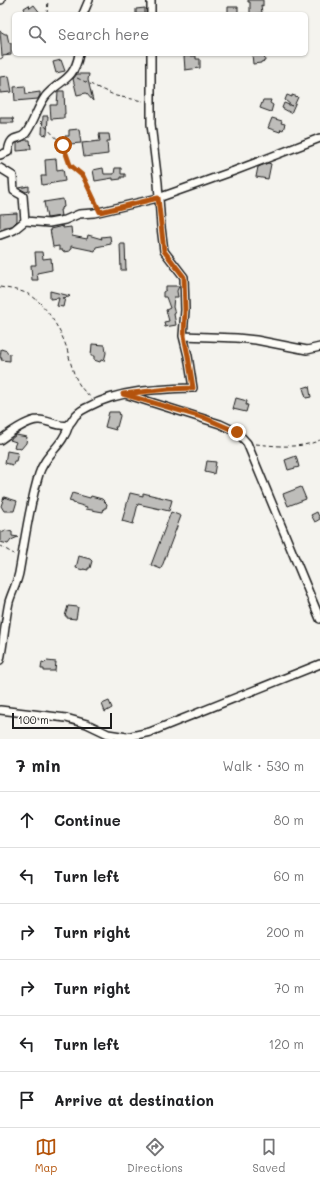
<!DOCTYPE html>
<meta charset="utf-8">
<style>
body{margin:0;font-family:Mali,sans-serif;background:#f6f6f6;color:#202124}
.scale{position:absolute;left:12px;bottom:10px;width:100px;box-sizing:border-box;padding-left:4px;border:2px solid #1c1c1c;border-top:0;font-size:11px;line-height:14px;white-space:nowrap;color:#1c1c1c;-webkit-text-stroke:3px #fdfcf7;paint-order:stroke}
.stop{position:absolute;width:12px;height:12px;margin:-9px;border:3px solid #b45309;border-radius:50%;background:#fff}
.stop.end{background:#b45309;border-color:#fff;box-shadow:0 1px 4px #0008}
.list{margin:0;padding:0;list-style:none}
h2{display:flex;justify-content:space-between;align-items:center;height:52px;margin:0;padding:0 16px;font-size:17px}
h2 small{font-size:13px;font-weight:400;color:#757577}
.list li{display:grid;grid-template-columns:26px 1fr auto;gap:12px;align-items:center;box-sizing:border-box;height:56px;padding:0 16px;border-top:1px solid #e0e0e0}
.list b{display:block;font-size:15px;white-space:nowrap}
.list em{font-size:13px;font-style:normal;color:#757577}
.icon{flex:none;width:22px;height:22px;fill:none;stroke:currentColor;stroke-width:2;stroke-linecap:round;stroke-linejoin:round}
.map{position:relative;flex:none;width:320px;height:739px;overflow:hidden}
.search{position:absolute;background:#fff;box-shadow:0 1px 3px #0004;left:12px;right:12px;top:12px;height:44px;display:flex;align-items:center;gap:10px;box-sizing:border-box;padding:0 14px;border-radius:6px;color:#757577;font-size:15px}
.sheet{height:388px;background:#fff}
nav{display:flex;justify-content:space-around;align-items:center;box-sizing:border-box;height:56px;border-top:1px solid #e0e0e0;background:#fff;font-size:11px;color:#757577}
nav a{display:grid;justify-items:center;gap:2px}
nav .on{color:#b45309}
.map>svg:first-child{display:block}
.building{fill:#bebdba;stroke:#1c1c1c}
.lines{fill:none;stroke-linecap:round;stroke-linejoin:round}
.minor-casing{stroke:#1c1c1c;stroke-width:10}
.path{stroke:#1c1c1c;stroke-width:1;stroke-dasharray:4 3;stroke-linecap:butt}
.minor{stroke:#fdfcf7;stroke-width:7}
.route{stroke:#b45309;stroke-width:5}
</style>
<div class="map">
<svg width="320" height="739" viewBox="0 0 320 739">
<rect width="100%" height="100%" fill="#f4f3ee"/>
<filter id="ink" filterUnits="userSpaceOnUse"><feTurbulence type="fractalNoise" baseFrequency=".025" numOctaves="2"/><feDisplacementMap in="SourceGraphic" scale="8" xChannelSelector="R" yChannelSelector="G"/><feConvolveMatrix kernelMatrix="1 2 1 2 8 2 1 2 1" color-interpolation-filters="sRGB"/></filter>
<g filter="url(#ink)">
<path class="building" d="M248,0H263V6L261,5L262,13L250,14V2H248Z
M29,5L30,8L34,5L41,14H26L24,8Z
M228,7H238V14H228Z
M145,8V14H136V9Z
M0,31L5,34H7L9,43H11V55L2,56Z
M252,54H264L265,61L261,62V63L253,64Z
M184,56H196V59H200V68L185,70Z
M61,60L65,71L56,73L53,62Z
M77,74H89L88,80L93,101L86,93L77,95L73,79Z
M9,76L12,92L0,93V77Z
M25,86L26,94L40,92V95L38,99L15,101L14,87Z
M58,91H64L65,114H64V118L51,119L50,105H57Z
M287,95L292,97V95L298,97L291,113L282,108L284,103L292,106L285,100Z
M263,100H271L270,103L273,105L271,112L260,108Z
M43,116H48L47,135L42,134Z
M0,118H13L14,123H0Z
M272,118L282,121L281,123L285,124L283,130L281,129L280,132L268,128Z
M79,129L81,143L70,144V141H66L65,136H69V130Z
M99,134H109L110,141H107L108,154L84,157L82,143L100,141Z
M25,140H30L31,149H28V150L17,151V143Z
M56,159L57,170L63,169L65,181L42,185L41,176H46L45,160Z
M268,163L271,164L268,179L256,177L258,167Z
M103,168L104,174H114L115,168H121V174H125V177H121V179L113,180V178L95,181L93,170Z
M29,186V191L26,192L19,188Z
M63,199L64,207L61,208V210H60L61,216L47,218L44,202Z
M17,213V221L12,226L0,228V214Z
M63,226V228L71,227L72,236L87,239L88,235L102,239L101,237L110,236L111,244L96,247L95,251L71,246V249H70V251L63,252L62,250H59V246L53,247L50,229Z
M120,244H125L126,270H121Z
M35,252H42L43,259L51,258L52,270L37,273L38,280H32L31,265H36Z
M166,286H179L177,291L178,297H174L173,307L175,314H174L176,325L165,327L164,322L169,321L166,310L170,308L166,297H163V292L166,290Z
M50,291L70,296L69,297L62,298H65L63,307L57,306L59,298L50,299Z
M92,344L105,345L106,353L104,361L101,360L100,362L94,360V356H91Z
M1,349L7,351V353L10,354V361L1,360L2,358H0Z
M309,386L311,397L306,398L303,388Z
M236,398L247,401L246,405H248L246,412L233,409Z
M109,412H119L120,416L117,427H115L116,430L105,427Z
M16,435L27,437L26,443L21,449L14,447L16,442L10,440Z
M7,451L18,453L16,461H14L13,465L5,463Z
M296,456L299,467L288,470L285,460Z
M207,461L216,462L214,474L205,472Z
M301,487L306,499L288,506L283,494Z
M72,493L90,498L91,496L102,499L107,504L106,508H104L103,512L86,509L87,507L73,503V502L69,501Z
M130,493L143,496V493L172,500L169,511L138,504L133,524L122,521Z
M4,497L17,501L14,511H4L1,506Z
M171,512L181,516L161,569L151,565Z
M317,512L320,519L315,522L311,515Z
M5,530L12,532V536L18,537L11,540L8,544L0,542V532H4Z
M79,556L90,559L92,561L90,568H88V570L83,569V570L76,568Z
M68,606L78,607L76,619L67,618V616H65Z
M47,661L56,662L55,671H44V669H41L42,662L45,663Z
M109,701L112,708L105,712L102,704Z"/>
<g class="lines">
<g class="minor-casing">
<path id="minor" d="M0,0H1
M151,0V14
M83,14L89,0
M0,155L8,152C11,132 19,142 26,133C34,122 37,108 45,97C58,80 74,82 79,54
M0,168L13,176L14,191L23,196L25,221
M0,235L14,230L25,221L49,223L65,220L79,214L94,213L158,198L234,171L320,138
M183,336L237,338L256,340L307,350L320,347
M125,394L220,424L237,432L247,443L320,619
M0,440C8,434 28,420 38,420C46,419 60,428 68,425C71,423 73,419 75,416C79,412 83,409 88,407C119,390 158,389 193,388L188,356L183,336L185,310L184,277L164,251L161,227L158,183L151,124V54
M0,660C4,641 5,621 9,602C12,592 17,583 19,573C25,540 29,506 39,474C45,454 63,446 69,425
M0,710L66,718L87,724L108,734L127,737L150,732L320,664"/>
</g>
<path class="path" d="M47,14L48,0
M0,59L14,51
M77,78L116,96L143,101
M40,121L63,145L70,165L83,176L96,205
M0,287C10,289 21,290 30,295C45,303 62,332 67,349C72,367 75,386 91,397
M256,444C276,446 301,449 320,440
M0,546L14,554"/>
<use href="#minor" class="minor"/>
</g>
</g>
<g class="lines" filter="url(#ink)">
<path class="route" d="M63,145L70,165L83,176L100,212L158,198L164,251L184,277L185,310L184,336L188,356L193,388L169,389L123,394L205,418L237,432"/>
</g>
</svg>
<div class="scale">100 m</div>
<div class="stop" style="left:63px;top:145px"></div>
<div class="stop end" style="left:237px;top:432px"></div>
<div class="search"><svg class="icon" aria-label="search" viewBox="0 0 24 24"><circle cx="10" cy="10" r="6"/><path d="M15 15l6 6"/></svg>Search here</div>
</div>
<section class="sheet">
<h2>7 min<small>Walk · 530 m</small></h2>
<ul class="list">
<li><svg class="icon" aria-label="ahead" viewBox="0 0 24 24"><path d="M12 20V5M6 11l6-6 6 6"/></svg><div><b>Continue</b></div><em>80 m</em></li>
<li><svg class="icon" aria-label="left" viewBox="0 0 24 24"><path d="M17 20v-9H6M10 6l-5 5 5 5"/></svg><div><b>Turn left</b></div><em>60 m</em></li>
<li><svg class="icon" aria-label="right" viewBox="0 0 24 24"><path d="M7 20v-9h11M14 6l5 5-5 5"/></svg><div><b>Turn right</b></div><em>200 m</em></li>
<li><svg class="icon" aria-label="right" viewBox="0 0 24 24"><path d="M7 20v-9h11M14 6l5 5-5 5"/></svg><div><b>Turn right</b></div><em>70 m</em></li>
<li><svg class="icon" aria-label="left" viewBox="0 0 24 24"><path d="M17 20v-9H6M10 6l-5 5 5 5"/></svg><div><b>Turn left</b></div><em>120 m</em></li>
<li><svg class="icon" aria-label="arrive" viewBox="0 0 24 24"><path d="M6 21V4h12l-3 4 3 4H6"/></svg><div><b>Arrive at destination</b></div></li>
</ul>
</section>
<nav>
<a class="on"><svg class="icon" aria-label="map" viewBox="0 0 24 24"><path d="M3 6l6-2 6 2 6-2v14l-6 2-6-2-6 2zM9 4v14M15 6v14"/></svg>Map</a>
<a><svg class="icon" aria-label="directions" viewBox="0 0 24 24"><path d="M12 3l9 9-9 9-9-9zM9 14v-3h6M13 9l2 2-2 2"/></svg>Directions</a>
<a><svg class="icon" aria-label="saved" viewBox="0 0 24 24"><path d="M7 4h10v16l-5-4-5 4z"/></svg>Saved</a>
</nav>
